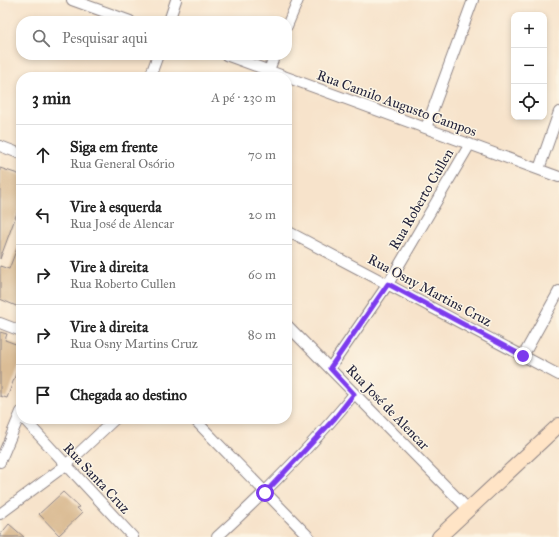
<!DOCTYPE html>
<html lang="pt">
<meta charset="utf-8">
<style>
body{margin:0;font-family:"IM FELL Great Primer",serif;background:#f6f6f6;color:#222}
.controls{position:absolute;right:12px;top:12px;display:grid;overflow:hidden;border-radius:8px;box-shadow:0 2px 6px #0003}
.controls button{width:36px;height:36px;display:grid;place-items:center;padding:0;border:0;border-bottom:1px solid #e0e0e0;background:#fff;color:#222;font:20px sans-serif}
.stop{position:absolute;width:12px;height:12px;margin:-9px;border:3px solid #7c3aed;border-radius:50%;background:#fff}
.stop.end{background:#7c3aed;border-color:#fff;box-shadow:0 1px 4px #0008}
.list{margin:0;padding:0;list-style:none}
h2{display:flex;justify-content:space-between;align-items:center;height:52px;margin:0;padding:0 16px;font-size:17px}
h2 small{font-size:13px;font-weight:400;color:#767676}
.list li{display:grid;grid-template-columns:26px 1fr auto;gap:12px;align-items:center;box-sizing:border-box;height:60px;padding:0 16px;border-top:1px solid #e0e0e0}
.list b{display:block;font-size:15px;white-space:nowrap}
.list p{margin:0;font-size:13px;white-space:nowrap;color:#767676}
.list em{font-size:13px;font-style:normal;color:#767676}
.icon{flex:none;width:22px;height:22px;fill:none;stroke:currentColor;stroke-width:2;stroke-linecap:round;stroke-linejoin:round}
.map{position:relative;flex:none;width:559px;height:537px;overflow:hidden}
.search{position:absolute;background:#fff;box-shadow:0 2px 6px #0003;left:16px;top:16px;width:276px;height:44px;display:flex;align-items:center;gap:10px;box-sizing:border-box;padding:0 14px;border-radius:16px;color:#767676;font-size:15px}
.panel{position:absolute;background:#fff;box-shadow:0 2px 6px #0003;left:16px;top:72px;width:276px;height:352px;border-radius:16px}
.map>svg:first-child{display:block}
.building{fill:#dbbd96}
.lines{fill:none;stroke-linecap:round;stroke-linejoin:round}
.minor-casing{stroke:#8c8283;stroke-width:12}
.secondary-casing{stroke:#8c8283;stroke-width:16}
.minor{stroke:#fff;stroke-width:10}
.secondary{stroke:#ffe4c6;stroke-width:14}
.route{stroke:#7c3aed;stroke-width:5}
.labels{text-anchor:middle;stroke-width:3;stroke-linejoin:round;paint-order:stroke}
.street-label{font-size:14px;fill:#22223b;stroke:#fcf5e5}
</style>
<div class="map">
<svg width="559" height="537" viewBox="0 0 559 537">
<rect width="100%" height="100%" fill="#fcf5e5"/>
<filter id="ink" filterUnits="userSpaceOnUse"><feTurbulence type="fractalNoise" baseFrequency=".025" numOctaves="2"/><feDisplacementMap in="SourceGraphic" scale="8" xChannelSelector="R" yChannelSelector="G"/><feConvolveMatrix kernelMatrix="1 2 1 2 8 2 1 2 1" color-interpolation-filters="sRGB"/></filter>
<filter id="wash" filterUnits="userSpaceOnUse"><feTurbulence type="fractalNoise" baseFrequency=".012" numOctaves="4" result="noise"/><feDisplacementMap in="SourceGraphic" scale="16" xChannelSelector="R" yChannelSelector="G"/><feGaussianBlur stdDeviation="0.9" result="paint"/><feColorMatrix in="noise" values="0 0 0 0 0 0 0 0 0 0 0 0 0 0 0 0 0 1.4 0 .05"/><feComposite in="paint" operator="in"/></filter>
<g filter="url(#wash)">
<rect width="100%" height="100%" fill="#f7e3cb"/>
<g id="blocks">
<path class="building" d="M0,168L21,175V202L0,259Z
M21,238V308L0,299V266L9,269Z
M0,332L7,334L5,340L21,346V360L7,398L0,396Z
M63,492L79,507L77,508L82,513L59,535L39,514Z
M9,524L24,537H0V535Z"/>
</g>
</g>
<g filter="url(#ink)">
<use href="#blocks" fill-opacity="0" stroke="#8c8283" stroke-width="1"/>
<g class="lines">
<g class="minor-casing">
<path id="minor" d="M72,0L130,21
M169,21L176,0
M287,26L298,0
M226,55L559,177
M269,70L275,55
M150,77L158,55
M426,128L473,0
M0,146L21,154
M539,169L559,112
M287,231L559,375
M0,323L21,331
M287,325L468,509
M523,356L559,291
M330,368L388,284L470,144
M24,419L133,537
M194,419L309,537
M0,462L21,412
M0,514L66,465L115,419
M217,537C266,492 313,445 354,394"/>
</g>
<g class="secondary-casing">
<path id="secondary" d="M439,537L559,425"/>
</g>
<use href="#minor" class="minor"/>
<use href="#secondary" class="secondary"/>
</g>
</g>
<g class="lines" filter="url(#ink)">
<path class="route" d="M265,493L335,418L354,394L330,368L388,284L523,356"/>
</g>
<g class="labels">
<g class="street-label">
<text transform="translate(397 103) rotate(20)" y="5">Rua Camilo Augusto Campos</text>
<text transform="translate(421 199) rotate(-60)" y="5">Rua Roberto Cullen</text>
<text transform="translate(430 290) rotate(28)" y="5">Rua Osny Martins Cruz</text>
<text transform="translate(388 407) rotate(46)" y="5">Rua José de Alencar</text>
<text transform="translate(97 478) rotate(47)" y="5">Rua Santa Cruz</text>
</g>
</g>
</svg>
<div class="controls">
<button>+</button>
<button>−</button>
<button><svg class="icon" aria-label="locate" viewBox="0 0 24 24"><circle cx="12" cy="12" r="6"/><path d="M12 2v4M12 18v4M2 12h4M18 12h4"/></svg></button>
</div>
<div class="stop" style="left:265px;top:493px"></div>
<div class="stop end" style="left:523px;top:356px"></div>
<div class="search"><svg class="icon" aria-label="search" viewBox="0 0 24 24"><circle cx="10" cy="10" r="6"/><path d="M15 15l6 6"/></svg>Pesquisar aqui</div>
<section class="panel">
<h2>3 min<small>A pé · 230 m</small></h2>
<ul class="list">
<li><svg class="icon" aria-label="ahead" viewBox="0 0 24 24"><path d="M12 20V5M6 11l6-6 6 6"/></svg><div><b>Siga em frente</b><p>Rua General Osório</p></div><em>70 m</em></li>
<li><svg class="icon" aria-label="left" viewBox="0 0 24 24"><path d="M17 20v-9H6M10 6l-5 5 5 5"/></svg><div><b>Vire à esquerda</b><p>Rua José de Alencar</p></div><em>20 m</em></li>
<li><svg class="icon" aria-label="right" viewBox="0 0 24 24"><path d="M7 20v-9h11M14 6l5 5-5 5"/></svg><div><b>Vire à direita</b><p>Rua Roberto Cullen</p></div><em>60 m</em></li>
<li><svg class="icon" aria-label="right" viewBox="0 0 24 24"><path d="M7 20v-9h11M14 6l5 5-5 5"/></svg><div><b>Vire à direita</b><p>Rua Osny Martins Cruz</p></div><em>80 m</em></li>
<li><svg class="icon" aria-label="arrive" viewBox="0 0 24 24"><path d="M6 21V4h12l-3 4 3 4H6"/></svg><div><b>Chegada ao destino</b></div></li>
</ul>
</section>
</div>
